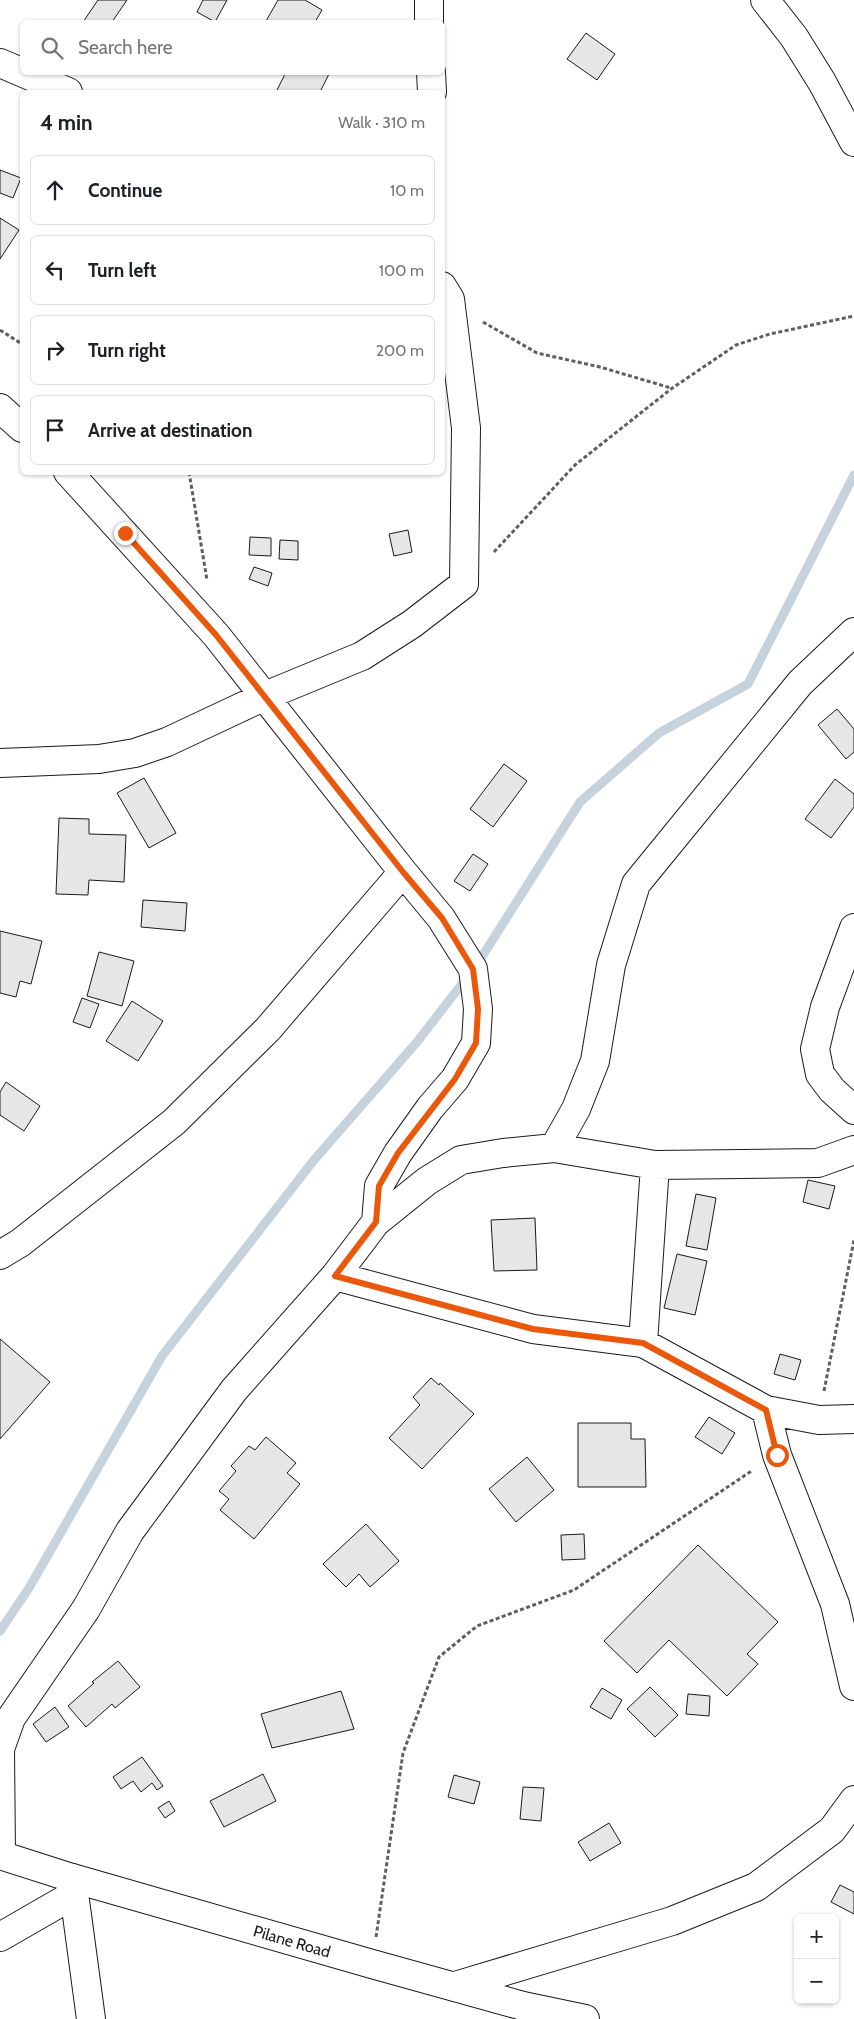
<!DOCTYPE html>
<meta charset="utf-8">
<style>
body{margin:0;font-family:Cabin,sans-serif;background:#f6f6f6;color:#202124}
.controls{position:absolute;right:15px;bottom:15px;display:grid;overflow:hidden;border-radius:8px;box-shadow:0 1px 4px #0004}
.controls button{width:45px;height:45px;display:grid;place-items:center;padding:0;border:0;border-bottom:1px solid #e0e0e0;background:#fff;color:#202124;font:25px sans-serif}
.stop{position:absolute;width:15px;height:15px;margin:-11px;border:4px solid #ea580c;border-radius:50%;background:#fff}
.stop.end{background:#ea580c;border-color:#fff;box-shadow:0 1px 5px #0008}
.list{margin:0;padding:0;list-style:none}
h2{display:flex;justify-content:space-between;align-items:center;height:65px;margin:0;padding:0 20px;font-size:21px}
h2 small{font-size:16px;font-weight:400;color:#757577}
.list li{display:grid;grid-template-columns:32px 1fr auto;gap:15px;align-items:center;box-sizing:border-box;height:70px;margin:0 10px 10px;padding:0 10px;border:1px solid #e0e0e0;border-radius:8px}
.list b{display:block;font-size:19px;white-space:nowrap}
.list em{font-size:16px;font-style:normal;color:#757577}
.icon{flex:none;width:28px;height:28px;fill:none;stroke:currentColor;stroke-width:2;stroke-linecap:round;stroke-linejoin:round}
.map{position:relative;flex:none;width:854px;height:2019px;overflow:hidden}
.search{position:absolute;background:#fff;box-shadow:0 1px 4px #0004;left:20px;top:20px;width:425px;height:55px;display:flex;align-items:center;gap:12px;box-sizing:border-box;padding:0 18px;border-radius:8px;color:#757577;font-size:19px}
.panel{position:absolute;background:#fff;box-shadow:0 1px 4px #0004;left:20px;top:90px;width:425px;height:385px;border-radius:8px}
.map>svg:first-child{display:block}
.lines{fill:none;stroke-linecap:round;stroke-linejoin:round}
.stream{stroke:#c6d2dc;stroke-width:9}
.building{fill:#e6e6e6;stroke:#1a1a1a}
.street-casing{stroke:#1a1a1a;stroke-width:30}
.secondary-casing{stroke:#1a1a1a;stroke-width:30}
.path{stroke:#5f5f5f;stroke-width:3;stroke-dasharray:4 2.5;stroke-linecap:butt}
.street{stroke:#fff;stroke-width:28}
.secondary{stroke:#fff;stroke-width:28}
.route{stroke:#ea580c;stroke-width:6}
.labels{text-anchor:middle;stroke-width:4;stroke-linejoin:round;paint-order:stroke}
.street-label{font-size:16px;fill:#1a1a1a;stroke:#fff}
</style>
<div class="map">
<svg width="854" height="2019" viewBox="0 0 854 2019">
<rect width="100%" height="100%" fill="#fff"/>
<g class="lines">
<path class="stream" d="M476,966L580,802L659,733L748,684L854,475
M0,1631L29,1588L162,1356L314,1160L417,1042L468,976"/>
</g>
<path class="building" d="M98,0H127L112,22H83Z
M203,0H227L215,22L197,12Z
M278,0H305L322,10L315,22H269L266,21Z
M586,33L615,54L597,80L567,59Z
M286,72H330L320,92H276Z
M0,170L21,178L13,198L0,193Z
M0,218L19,230L0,259Z
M408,530L412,552L394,556L389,534Z
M250,537L271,538V556L249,555Z
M280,540L298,541V560L279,559Z
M254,567L272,573L268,586L249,579Z
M837,709L854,729V752L846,759L818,725Z
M504,764L527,781L493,827L470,809Z
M144,778L176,833L149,848L117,793Z
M835,779L854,794V807L831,838L805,819Z
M59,818L89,819V834L126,835L124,882L89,880L88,895L56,894Z
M473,854L488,864L470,891L454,881Z
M143,900L187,903L185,931L141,927Z
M0,931L42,941L31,984L20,981L16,997L0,993Z
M99,952L134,961L122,1006L87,996Z
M82,998L99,1004L90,1028L73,1022Z
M132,1001L163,1021L138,1061L106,1041Z
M6,1082L40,1106L24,1131L0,1115V1092Z
M808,1180L835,1186L829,1209L803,1202Z
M696,1194L716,1198L707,1250L686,1246Z
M535,1218L537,1270L494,1271L491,1220Z
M677,1254L707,1261L695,1315L664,1308Z
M0,1339L50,1382L0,1439Z
M780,1354L801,1360L795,1380L774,1374Z
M431,1378L439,1385L440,1383L474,1414L422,1469L389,1438L420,1405L413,1397Z
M709,1417L735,1433L722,1454L695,1437Z
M578,1423H631V1439H645L646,1487H578Z
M266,1437L296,1463L287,1473L300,1484L254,1539L220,1510L229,1499L219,1491L236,1471L231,1466L249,1446L255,1450Z
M527,1457L554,1490L516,1522L489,1489Z
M366,1524L399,1561L370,1587L359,1574L346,1587L323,1564Z
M584,1534L585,1559L562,1560L561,1535Z
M698,1545L778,1622L747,1654L758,1664L727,1696L669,1640L637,1673L604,1641Z
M118,1661L140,1687L115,1708L112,1704L86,1727L68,1706L94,1683L92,1682Z
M650,1687L678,1715L655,1737L627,1709Z
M602,1688L622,1700L611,1719L590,1707Z
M341,1691L354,1729L272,1748L261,1714Z
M688,1694L710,1696L709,1716L686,1714Z
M55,1707L69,1727L46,1742L33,1724Z
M142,1757L163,1786L157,1790L152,1783L141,1792L133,1781L121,1789L113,1777Z
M263,1774L276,1801L224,1827L210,1801Z
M454,1775L480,1782L474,1804L448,1797Z
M523,1787L544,1788L541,1821L520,1819Z
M169,1801L175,1811L165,1818L158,1808Z
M609,1823L621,1843L590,1861L578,1842Z
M840,1885L854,1892V1914L831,1902Z"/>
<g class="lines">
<g class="street-casing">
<path id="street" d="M429,0V22
M765,0L794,37L822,82L854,142
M0,63L68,92
M431,72L432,92
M0,408L22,428
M0,763L99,759L135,753L167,742L265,696L362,656L412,624L464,584L466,428L450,299L442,286
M854,928L825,1007L815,1049L820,1074L832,1090L854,1110
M554,1148L576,1109L595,1061L611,965L636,884L800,683L854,632
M376,1222L427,1181L461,1160L503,1153L554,1148L655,1165L818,1163L854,1150
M0,1255L20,1243L174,1122L268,1029L403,872
M335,1276L533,1329L643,1343L766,1410L819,1420L854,1419
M643,1343L655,1165
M766,1410L777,1455L835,1604L854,1686
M1,1855L0,1749L11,1718L86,1609L130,1531L234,1390L335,1276L376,1222L379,1186L398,1153L430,1108L455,1079L476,1043L478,1009L473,969L441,918L403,872L216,635L68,472
M72,1878L91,2019
M0,1937L73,1895
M455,1986L672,1921L756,1887L832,1830L854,1800"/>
</g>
<g class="secondary-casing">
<path id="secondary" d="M0,1855L72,1878L372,1964L523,2006L585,2019"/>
</g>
<path class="path" d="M483,322L537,353L600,367L671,388
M0,330L22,344
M189,472L207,580
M494,552L575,465L671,389L736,345L770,334L854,316
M824,1391L854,1240
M376,1937L403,1753L439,1657L477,1626L574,1590L753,1470"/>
<use href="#street" class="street"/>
<use href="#secondary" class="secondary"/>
</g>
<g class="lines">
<path class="route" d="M125,533L216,635L403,872L442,918L473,969L478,1009L476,1043L455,1079L398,1153L379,1186L376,1222L335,1276L533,1329L643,1343L766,1410L777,1455"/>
</g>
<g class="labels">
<g class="street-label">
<text transform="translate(292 1941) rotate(16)" y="6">Pilane Road</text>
</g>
</g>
</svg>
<div class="controls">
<button>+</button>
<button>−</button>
</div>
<div class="stop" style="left:777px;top:1455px"></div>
<div class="stop end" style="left:125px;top:533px"></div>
<div class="search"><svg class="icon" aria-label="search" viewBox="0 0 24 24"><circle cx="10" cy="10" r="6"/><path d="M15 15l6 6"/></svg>Search here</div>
<section class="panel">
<h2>4 min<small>Walk · 310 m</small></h2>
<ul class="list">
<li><svg class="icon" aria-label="ahead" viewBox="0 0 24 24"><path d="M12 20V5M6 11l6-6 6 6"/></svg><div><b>Continue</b></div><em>10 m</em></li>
<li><svg class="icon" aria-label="left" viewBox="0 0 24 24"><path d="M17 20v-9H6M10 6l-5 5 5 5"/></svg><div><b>Turn left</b></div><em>100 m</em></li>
<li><svg class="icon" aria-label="right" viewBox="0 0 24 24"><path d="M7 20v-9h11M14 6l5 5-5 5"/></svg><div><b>Turn right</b></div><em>200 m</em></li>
<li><svg class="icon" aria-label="arrive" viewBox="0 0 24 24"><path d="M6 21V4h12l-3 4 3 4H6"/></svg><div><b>Arrive at destination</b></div></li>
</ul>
</section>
</div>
